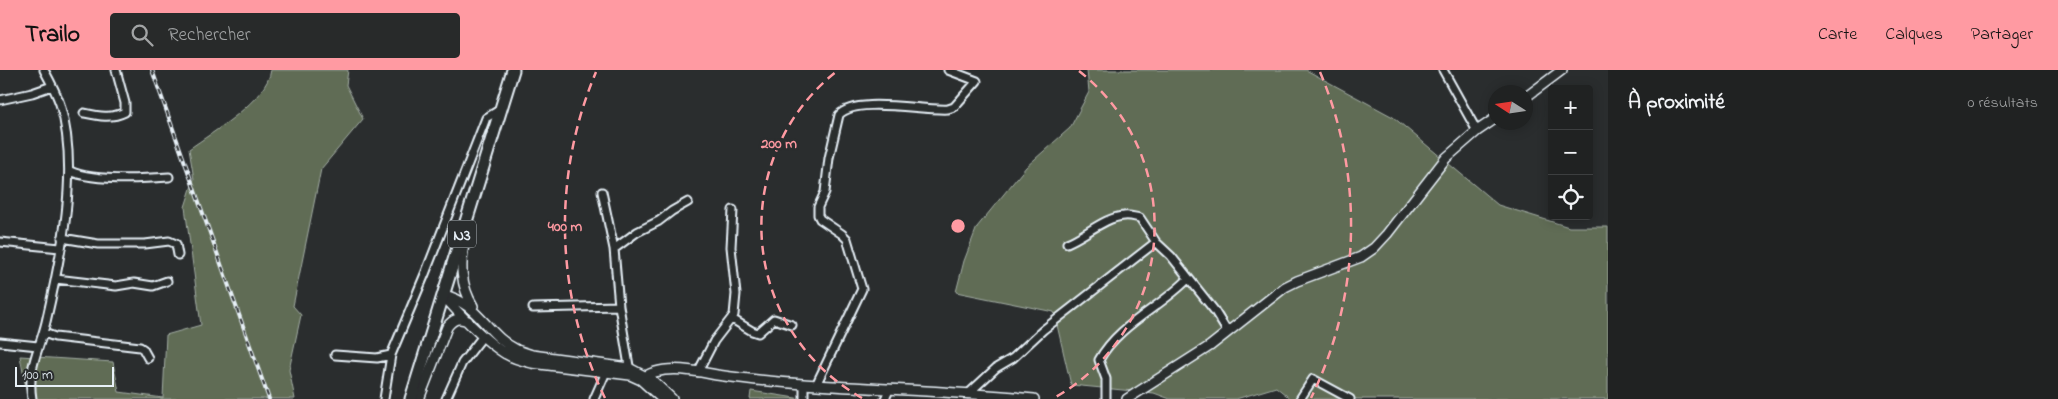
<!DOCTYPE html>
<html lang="fr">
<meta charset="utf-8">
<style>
body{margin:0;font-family:"Indie Flower",sans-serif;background:#282a2a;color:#f1f3f6}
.controls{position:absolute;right:15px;top:15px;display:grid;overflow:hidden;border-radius:5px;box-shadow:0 2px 12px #0003}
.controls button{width:45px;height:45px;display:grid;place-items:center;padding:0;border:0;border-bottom:1px solid #3d3f40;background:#202222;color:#f1f3f6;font:25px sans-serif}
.compass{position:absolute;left:1488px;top:15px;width:45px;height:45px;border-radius:50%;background:#202222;box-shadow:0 2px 12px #0003;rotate:282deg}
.scale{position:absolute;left:15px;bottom:12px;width:99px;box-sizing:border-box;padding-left:5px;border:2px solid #e8f1f8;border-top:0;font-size:14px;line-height:18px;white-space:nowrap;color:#e8f1f8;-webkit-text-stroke:4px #2a2d2e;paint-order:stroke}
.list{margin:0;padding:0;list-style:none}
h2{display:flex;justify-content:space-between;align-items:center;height:65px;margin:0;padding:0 20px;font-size:21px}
h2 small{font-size:16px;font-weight:400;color:#a2a4a5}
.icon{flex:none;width:28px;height:28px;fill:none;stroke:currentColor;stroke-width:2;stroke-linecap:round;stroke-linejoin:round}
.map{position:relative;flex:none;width:1608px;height:329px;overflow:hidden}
header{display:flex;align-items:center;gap:30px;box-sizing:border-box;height:70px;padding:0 25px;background:#ff9aa2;color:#111}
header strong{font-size:24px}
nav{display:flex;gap:28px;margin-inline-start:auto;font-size:18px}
.search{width:350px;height:45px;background:#282a2a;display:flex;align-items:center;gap:12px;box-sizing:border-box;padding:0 18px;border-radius:5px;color:#a2a4a5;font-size:19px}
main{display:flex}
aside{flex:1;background:#202222}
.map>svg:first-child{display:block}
.green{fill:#606c54;stroke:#a4aea6}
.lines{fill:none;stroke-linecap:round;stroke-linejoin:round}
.minor-casing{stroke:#e8f1f8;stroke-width:11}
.tertiary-casing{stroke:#e8f1f8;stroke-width:12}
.trunk-casing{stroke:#e8f1f8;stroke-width:15}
.minor{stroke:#2a2d2e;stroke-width:7}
.tertiary{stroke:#2a2d2e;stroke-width:9}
.trunk{stroke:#2a2d2e;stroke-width:11}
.rail-casing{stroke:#e8f1f8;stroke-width:4}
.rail{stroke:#2a2d2e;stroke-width:2;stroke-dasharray:5.5;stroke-linecap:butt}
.ring{fill:none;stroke:#ff9aa2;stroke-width:2.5;stroke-dasharray:9 6}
.labels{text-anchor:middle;stroke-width:5;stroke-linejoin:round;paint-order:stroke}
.shield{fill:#2a2d2e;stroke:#afb6bb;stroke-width:1}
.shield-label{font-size:16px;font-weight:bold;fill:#e8f1f8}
.centre{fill:#ff9aa2;stroke:#2a2d2e;stroke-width:2.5}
.ring-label{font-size:15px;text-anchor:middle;font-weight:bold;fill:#ff9aa2;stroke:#2a2d2e;stroke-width:5;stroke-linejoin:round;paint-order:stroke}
</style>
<header>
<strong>Trailo</strong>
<div class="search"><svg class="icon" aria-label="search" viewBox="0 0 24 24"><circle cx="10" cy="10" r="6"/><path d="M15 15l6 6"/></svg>Rechercher</div>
<nav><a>Carte</a><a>Calques</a><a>Partager</a></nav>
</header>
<main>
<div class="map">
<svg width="1608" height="329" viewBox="0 0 1608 329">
<rect width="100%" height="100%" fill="#2a2d2e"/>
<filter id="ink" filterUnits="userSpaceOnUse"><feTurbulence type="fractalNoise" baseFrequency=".02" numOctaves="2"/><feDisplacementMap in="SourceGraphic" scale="10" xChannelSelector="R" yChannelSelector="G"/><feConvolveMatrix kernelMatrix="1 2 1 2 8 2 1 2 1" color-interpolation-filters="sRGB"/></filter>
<g filter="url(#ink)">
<path class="green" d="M271,0H348L346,15L363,49L321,99L293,236L301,245L289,300L295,329H28L20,286L113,292L119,322L163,328L166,265L201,255L185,137L194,109L189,79C213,62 267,30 271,0Z
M1087,0H1306L1393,47L1498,135L1569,157H1608V329H1291L1276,317L1236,329H1170L1154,323L1071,315L1054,242L956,222L964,191L977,157L1026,97L1070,58L1089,22Z
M751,321L802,329H750Z"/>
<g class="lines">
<g class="minor-casing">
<path id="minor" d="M1443,0L1477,61
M0,30L32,23L52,16
M84,43C98,46 111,49 125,42V33L116,0
M70,101C93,112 142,109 169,107
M602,122L614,179
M62,168L98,174H145L169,171L176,174L178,185
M0,172L60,178
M1067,173C1085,166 1105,147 1124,146C1129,145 1135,147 1140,148L1156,172
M56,209L116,216L134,213L153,216L167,211
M533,238L619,236
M732,249L752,261L758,263L774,249L792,255
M44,263L55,267L140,277L143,279L148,288
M0,272L38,276
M335,285L377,288L391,285L425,204L486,48L501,39
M630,302L619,236L614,179L637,162L659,151L672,141L688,132
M698,302L714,271L734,245L736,224L731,177L733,140
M804,315V329
M816,315L862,219L847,169L842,164L820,149L818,145V137L825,122L829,88L839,45C855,26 924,41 948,39L954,37L977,11L948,0
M968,324L996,298L1013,288L1043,260L1156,172L1171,186L1214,240L1227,261
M32,329C27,298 39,281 46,252C61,187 80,99 60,34C56,22 50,11 44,0
M384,329L391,285
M446,329L462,293L483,266
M594,329L606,302
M885,329L889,320
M1106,329V309L1099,290C1119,254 1160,238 1188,209
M1300,329L1313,309L1350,329"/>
</g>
<g class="tertiary-casing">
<path id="tertiary" d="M1526,27L1562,0
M465,169C460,193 460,215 473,236
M443,225C478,232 487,266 517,280C522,282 527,283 532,285L629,298L652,310L672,329
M443,225C457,242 487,273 506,284C514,289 523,291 532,293L630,305L641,310L662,329
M641,310C659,293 695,301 717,305C822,320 929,318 1034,329
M419,329L447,257C453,249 458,247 468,251
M1127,329L1210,276L1285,217L1297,211L1361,187L1374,178L1387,164L1446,88L1477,61L1496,48"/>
</g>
<g class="trunk-casing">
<path id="trunk" d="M411,329L513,0"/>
</g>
<use href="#minor" class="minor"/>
<use href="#tertiary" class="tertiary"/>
<use href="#trunk" class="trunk"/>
<g class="rail-casing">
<path id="rail" d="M152,0L269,329"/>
</g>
<use href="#rail" class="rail"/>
</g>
</g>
<g class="ring">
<path d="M862 328A197 197 0 0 1 837 1M1079 1A197 197 0 0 1 1054 328"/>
<path d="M605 328A393 393 0 0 1 596 2M1320 2A393 393 0 0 1 1311 328"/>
</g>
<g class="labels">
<rect class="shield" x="448" y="150.5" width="28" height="27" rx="4"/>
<g class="shield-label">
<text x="462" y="170">N3</text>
</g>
</g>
<circle cx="958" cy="156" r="8" class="centre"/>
<g class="ring-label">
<text x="779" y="78">200 m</text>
<text x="565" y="161">400 m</text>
</g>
</svg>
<div class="controls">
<button>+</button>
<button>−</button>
<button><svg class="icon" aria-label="locate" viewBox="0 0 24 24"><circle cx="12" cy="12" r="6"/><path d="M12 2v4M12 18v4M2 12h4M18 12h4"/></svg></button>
</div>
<svg class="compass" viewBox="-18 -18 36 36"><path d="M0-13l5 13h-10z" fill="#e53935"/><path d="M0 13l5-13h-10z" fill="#a2a4a5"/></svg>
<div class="scale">100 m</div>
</div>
<aside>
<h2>À proximité<small>0 résultats</small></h2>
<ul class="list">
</ul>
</aside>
</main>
